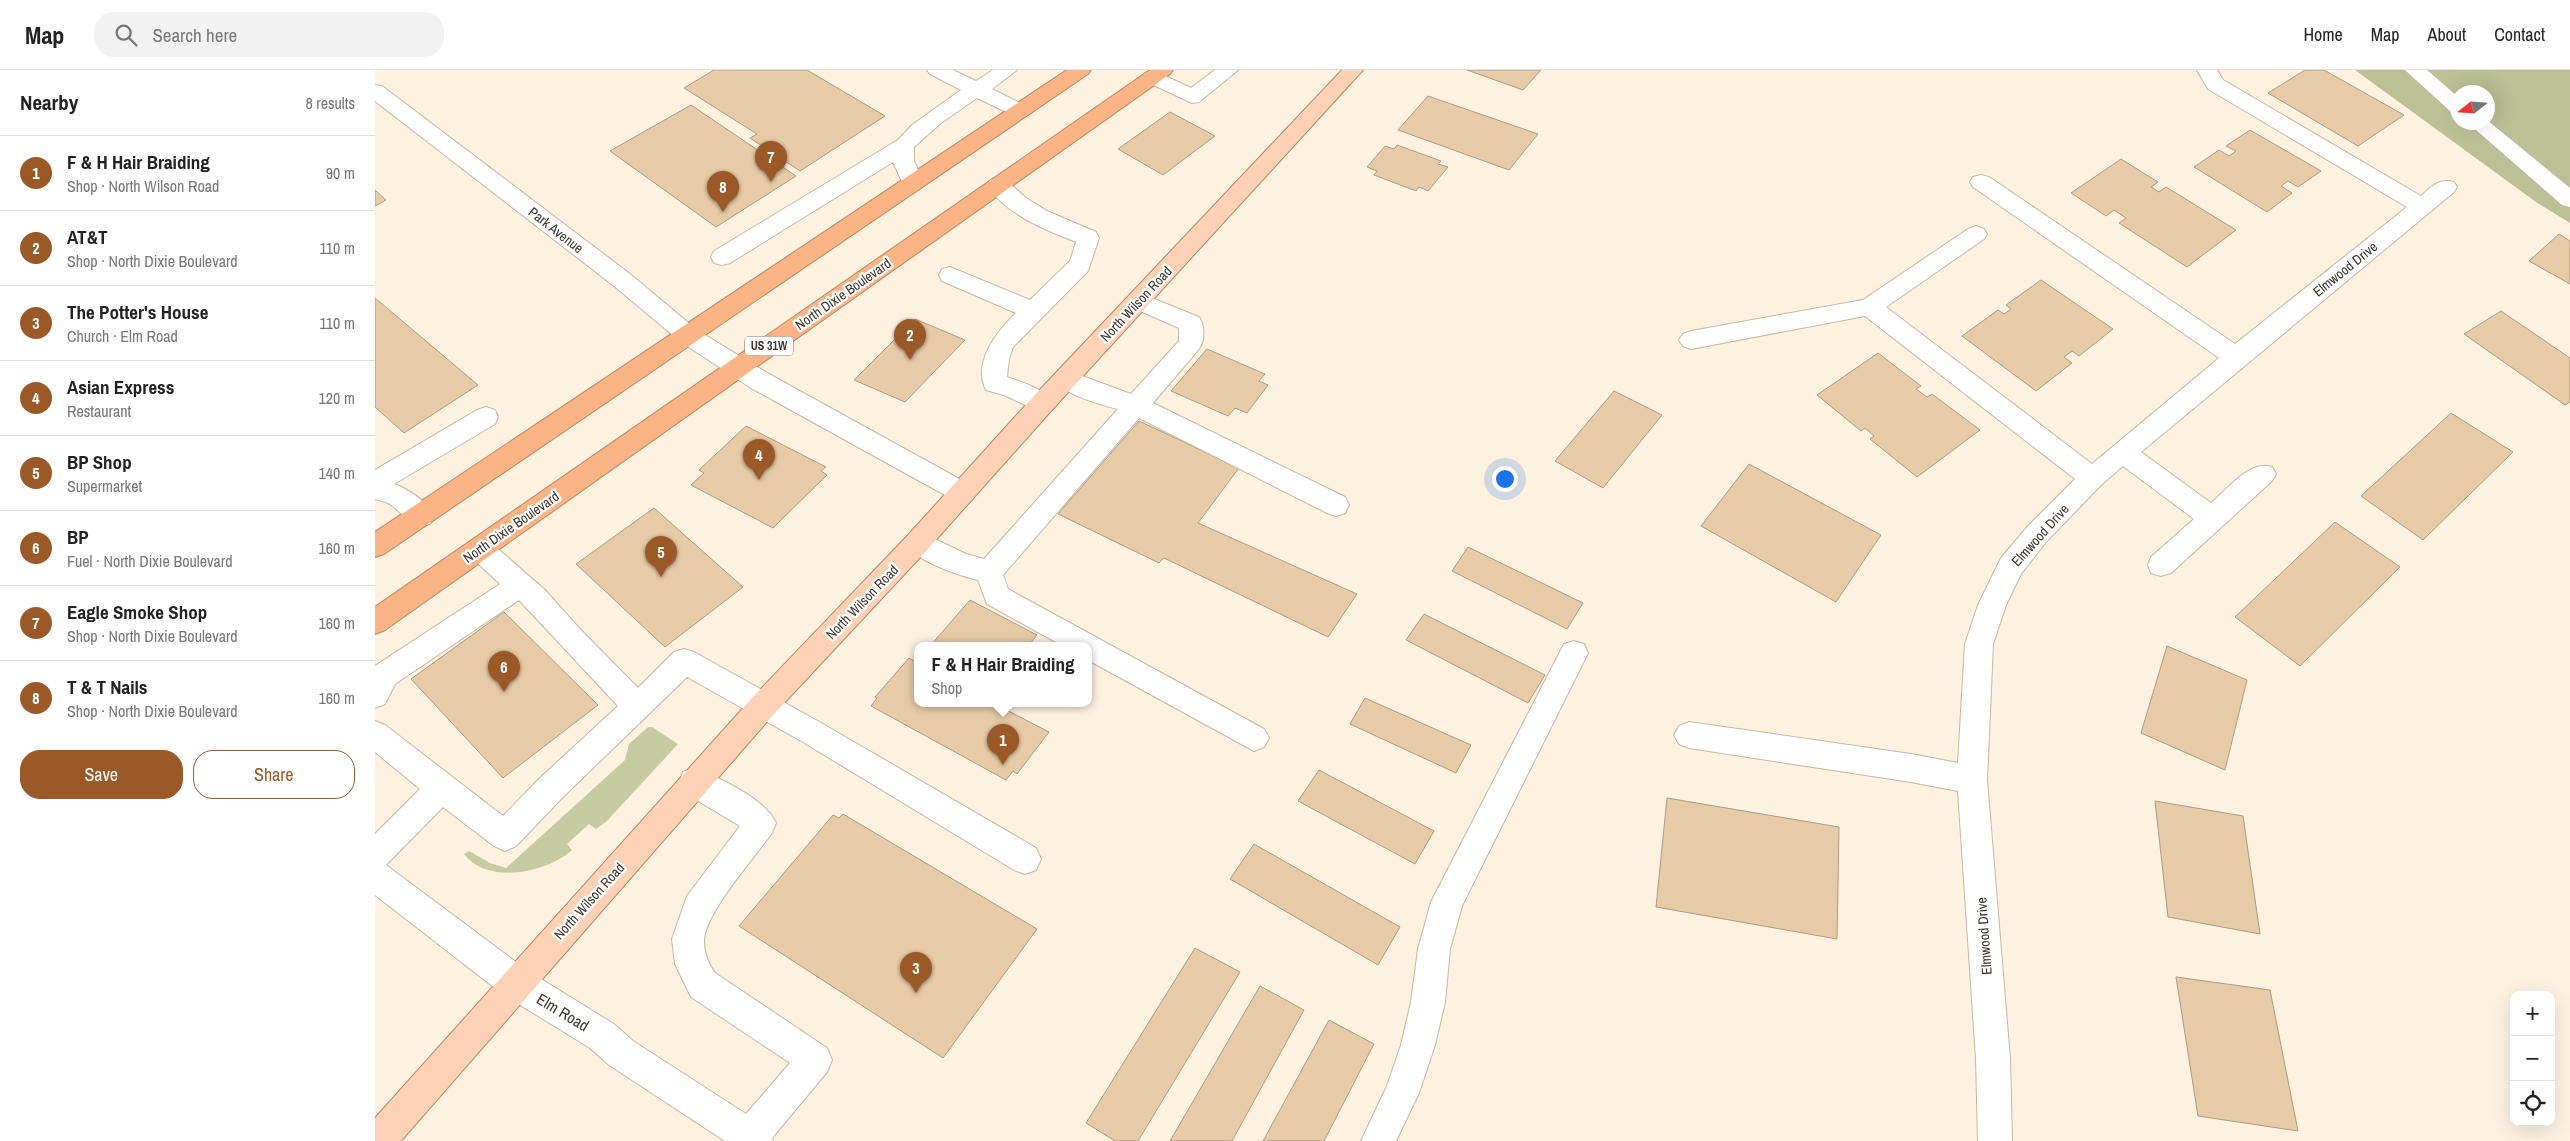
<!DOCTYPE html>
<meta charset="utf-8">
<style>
body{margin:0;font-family:"Archivo Narrow",sans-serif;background:#f2f2f2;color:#222}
.controls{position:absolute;right:15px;bottom:15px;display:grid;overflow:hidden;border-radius:10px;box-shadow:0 5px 20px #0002}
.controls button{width:45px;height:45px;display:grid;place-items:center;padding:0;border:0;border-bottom:1px solid #e0e0e0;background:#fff;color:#222;font:25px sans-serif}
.compass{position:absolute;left:2075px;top:15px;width:45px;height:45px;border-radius:50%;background:#fff;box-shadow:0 5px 20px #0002;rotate:253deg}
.you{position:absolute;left:1129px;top:408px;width:18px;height:18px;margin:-12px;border:4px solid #fff;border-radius:50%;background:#1a73e8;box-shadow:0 0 0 8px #1a73e833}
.badge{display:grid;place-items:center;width:32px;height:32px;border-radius:50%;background:#9c5928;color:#fff;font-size:16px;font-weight:700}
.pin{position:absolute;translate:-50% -41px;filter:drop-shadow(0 1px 2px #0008)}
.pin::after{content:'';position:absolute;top:26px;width:18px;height:15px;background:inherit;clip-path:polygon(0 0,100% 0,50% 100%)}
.popup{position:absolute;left:539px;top:572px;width:178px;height:65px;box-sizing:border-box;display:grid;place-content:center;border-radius:10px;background:#fff;filter:drop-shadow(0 1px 4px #0005);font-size:16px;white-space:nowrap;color:#767676}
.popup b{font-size:19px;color:#222}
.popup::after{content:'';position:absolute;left:50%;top:100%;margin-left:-10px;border:10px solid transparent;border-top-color:#fff}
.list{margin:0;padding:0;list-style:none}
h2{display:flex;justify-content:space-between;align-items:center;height:65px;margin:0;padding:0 20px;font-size:21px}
h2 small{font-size:16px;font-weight:400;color:#767676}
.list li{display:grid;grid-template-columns:32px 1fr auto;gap:15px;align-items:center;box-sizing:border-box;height:75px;padding:0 20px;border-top:1px solid #e0e0e0}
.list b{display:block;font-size:19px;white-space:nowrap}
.list p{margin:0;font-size:16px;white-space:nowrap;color:#767676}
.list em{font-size:16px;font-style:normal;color:#767676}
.actions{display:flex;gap:10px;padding:15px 20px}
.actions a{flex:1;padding:11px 0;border:1px solid #9c5928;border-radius:20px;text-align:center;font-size:18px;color:#9c5928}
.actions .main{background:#9c5928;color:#fff}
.icon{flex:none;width:28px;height:28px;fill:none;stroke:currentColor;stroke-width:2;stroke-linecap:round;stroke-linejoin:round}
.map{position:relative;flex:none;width:2195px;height:1071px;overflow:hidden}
header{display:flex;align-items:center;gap:30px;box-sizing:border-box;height:70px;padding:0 25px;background:#fff;border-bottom:1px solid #e0e0e0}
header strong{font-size:24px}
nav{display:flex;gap:28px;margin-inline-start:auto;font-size:18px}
.search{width:350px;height:45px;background:#f2f2f2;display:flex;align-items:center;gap:12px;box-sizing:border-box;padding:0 18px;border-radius:20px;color:#767676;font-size:19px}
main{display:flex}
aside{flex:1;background:#fff}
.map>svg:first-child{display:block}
.green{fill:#c7cba2}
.forest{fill:#bbc095;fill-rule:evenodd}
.building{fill:#e7cba6;stroke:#a99b88}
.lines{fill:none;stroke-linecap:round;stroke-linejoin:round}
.minor-casing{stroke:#c5b7a3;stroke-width:2}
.major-casing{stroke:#b78766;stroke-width:2}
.highway-casing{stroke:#b78766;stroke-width:2}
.minor{fill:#fff;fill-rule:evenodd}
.major{fill:#fcd1b6;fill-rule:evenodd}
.highway{fill:#fab385;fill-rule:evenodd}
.labels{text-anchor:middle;stroke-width:4.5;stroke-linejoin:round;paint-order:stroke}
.shield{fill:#fff;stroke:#76726c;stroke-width:1}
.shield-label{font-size:12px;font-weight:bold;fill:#3b352d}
.street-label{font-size:14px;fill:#3b352d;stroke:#fff}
.near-street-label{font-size:16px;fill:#3b352d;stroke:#fff}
</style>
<header>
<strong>Map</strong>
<div class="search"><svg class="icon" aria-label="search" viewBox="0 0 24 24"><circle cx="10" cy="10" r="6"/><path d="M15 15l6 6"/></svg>Search here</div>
<nav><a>Home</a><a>Map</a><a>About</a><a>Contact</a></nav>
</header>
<main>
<aside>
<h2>Nearby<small>8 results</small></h2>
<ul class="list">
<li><span class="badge">1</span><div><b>F &amp; H Hair Braiding</b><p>Shop · North Wilson Road</p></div><em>90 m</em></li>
<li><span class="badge">2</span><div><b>AT&amp;T</b><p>Shop · North Dixie Boulevard</p></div><em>110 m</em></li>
<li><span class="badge">3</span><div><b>The Potter's House</b><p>Church · Elm Road</p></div><em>110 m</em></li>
<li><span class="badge">4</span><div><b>Asian Express</b><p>Restaurant</p></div><em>120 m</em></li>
<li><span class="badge">5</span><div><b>BP Shop</b><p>Supermarket</p></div><em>140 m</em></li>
<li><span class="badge">6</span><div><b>BP</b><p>Fuel · North Dixie Boulevard</p></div><em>160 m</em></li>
<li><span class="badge">7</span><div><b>Eagle Smoke Shop</b><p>Shop · North Dixie Boulevard</p></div><em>160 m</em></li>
<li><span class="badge">8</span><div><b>T &amp; T Nails</b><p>Shop · North Dixie Boulevard</p></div><em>160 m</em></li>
</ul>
<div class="actions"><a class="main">Save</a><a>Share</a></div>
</aside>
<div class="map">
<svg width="2195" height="1071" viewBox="0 0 2195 1071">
<rect width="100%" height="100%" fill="#fdf1e0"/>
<path class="green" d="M273,657H277L303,674L231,752L221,759L214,754L192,774L197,780C172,803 112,815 89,784L94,781L115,793L131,798L250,690L254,674Z"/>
<path class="forest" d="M1980,0H2195V153L2161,132ZM2082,22H2112V52H2082Z"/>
<path class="building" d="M339,0H432L510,46L425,101L375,68L382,64L309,18Z
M1092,0H1166L1148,20Z
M1930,0H1949L2029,45L1983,76L1893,23Z
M1053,26L1163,64L1134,100L1023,60Z
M316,35L421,106L341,157L235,81Z
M795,42L840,66L788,105L743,79Z
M1875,60L1946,101L1923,117L1913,111L1906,116L1917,123L1892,142L1819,97L1844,80L1854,86L1861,81L1851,76Z
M1022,75L1066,91L1063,94L1073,97L1053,121L1044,117L1041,121L999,105L1002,101L992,97L1010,76L1019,79Z
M1746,89L1783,112L1776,117L1784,122L1791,117L1861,160L1812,197L1744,153L1751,148L1739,140L1731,146L1696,123Z
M0,120L11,130L0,136Z
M2184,164L2195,171V214L2154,191Z
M1666,210L1738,259L1704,286L1697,281L1689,287L1697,293L1661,321L1587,266L1623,240L1629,244L1636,239L1631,235Z
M0,228L103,315L29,363L0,337Z
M2126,241L2195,288V332L2190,335L2089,264Z
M540,249L590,270L530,332L479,310Z
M832,279L890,304L884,311L893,315L872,343L860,338L853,346L796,321Z
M1503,283L1546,316L1541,319L1552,327L1557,324L1605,360L1542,407L1495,369L1499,366L1490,358L1486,361L1442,325Z
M1239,321L1287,345L1228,418L1180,391Z
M2076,343L2138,382L2048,470L1986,426Z
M764,351L864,398L823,453L982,524L953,567L789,488L784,493L683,444Z
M371,356L451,397L446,401L452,405L398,458L316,415L329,403L324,400Z
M1374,394L1506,465L1461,532L1326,456Z
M279,438L368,517L290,577L201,494Z
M1960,452L2025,497L1925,596L1860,547Z
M1093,477L1208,533L1192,559L1077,501Z
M595,530L662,565L653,576H555Z
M129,542L223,635L128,708L36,609Z
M1049,544L1170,605L1153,633L1031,570Z
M1792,576L1872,610L1850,700L1766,663Z
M534,588L543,593V634H620L674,662L642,704L638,701L631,710L496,636L502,628L500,627Z
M990,628L1096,675L1081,703L975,654Z
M944,700L1059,761L1040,794L923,731Z
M1292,728L1464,757L1462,869L1281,837Z
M1780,731L1868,746L1885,864L1793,847Z
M468,744L662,859L568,988L364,856L458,745L464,748Z
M879,774L1025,857L1003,895L855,809Z
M820,878L865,902L763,1071H740L711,1053Z
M1801,907L1895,920L1923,1061L1823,1046Z
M885,916L929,940L857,1071H795Z
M954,950L999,974L949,1071H888Z"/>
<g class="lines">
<g class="minor-casing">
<path id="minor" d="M552,0H578L601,11L618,0H642L617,19L651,36L654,41L651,46L644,48L602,28L566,53L539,77V91L549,113L546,118L538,120L530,118L518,92L355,193L347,195L339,193L336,187L339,181L523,70L537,55L586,20L555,4Z
M840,0H863L824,32L817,33L770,11L767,7L770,3L777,1L784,3L816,18Z
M1822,0H1842L1848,10L2046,126C2056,117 2064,108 2079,112L2082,117L2079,122L1766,382L1836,433C1852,420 1875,389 1897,397L1901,404L1897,411L1796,503L1786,506L1776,503L1773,495L1776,487L1819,449L1748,396L1726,415L1671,472L1646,504L1631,535L1618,574L1612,710L1635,989L1637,1071H1603L1601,989L1583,721L1536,712L1314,678L1304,674L1299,665L1304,656L1314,652L1536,684L1583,693L1590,574L1603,535L1626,488L1653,456L1700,409L1490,246L1316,279L1308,276L1304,270L1308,264L1316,261L1488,230L1593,159L1601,156L1609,159L1612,164L1609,169L1511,237L1717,394L1844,288L1598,117L1595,112L1598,107L1606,105L1614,107L1860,274L2032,137L1833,19Z
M2030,0H2052L2082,26V42L2075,41Z
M0,15L7,16L255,204L322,260L394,304L597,416L601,423L597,430L588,433L579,430L376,318L306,272L239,216L0,31Z
M2112,50L2195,118V137L2187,135L2092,52H2112Z
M623,108L631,110L651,128L672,141L721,162L724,168L713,201L638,277L634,289L632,307C647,312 672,320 679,334L676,341L667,343L629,325L611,320C597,293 622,261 641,243L567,211L564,205L567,199L575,197L655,230L695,191L701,172C670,160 630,144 612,115L615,110Z
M764,223L824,247C830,256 830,270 824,279L778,333L970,427L974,435L970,443L961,446L952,443L764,348L628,505L633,519L889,659L894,668L889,677L879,681L713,590V576H688L612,534L603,510C583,505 539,491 530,472L534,464L543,461L591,484L609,489L743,339C726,335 687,324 679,309L682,302L691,300L756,324L804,271V258L756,237L752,231L756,225Z
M111,337L120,340L123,347L120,354L19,414C35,420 51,431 59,446L55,454C36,460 29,444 15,434C11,432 5,430 0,429V400L102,340Z
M105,468L114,471L170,520L203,557L263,618L299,582L309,579L319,582L448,654L661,778L666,789L661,800L650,804L639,800L428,672L312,607L187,728L141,776L130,781L119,776L68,737L11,795L153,901L239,954L258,971L371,1044L415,993L316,927L300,894L297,869L312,826L365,756L308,722L304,712L308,702L319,698C343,707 391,729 401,753L397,763C380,787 329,844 329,871C329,883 333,893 340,903L452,978L457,990L452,1002L397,1068L398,1071H350L234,995L215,978L129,925L0,825V764L45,719L0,682V651L10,655L128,746L165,708L243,636L144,530L20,614L10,634L0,638V596L125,514L96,487L92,479L96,471Z
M1199,571L1209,574L1213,583L1087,836L1075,879L1070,932L1060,975L1044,1023L1021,1071H986L1012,1016L1026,975L1036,932L1043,879L1056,832L1189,574Z"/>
</g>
<g class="major-casing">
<path id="major" d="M967,0H988L676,341L552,480L398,645L26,1071H0V1048L378,627L534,464L658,327Z"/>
</g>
<g class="highway-casing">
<path id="highway" d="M692,0H716L713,4L9,484L0,487V462Z
M775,0H798L795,4L10,560L0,564V537Z"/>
</g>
<use href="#minor" class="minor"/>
<use href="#major" class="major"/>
<use href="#highway" class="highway"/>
</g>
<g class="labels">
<rect class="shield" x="370" y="266.5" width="48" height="19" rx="4"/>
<g class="shield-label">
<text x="394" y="280">US 31W</text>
</g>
<g class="street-label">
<text transform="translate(181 160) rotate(38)" y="5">Park Avenue</text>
<text transform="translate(1970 199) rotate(-39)" y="5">Elmwood Drive</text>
<text transform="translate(468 224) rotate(-35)" y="5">North Dixie Boulevard</text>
<text transform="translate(761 234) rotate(-47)" y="5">North Wilson Road</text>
<text transform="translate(136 457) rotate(-35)" y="5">North Dixie Boulevard</text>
<text transform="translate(1665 465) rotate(-48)" y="5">Elmwood Drive</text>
<text transform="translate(487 532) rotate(-46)" y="5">North Wilson Road</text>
<text transform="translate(214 831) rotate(-48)" y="5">North Wilson Road</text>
<text transform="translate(1609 866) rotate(-94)" y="5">Elmwood Drive</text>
</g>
<g class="near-street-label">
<text transform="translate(188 942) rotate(31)" y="6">Elm Road</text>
</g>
</g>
</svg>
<div class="controls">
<button>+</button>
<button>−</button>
<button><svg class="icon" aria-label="locate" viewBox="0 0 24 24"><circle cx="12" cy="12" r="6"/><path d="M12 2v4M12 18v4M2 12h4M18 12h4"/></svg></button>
</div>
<svg class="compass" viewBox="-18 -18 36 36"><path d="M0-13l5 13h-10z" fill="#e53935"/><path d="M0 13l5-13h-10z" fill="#767676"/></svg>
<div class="you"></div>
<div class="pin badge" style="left:628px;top:695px">1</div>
<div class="popup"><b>F &amp; H Hair Braiding</b>Shop</div>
<div class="pin badge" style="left:535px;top:290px">2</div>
<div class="pin badge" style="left:541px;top:923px">3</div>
<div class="pin badge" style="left:384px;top:410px">4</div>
<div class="pin badge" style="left:286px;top:507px">5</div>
<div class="pin badge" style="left:129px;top:622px">6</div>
<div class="pin badge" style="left:396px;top:112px">7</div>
<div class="pin badge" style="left:348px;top:142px">8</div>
</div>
</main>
